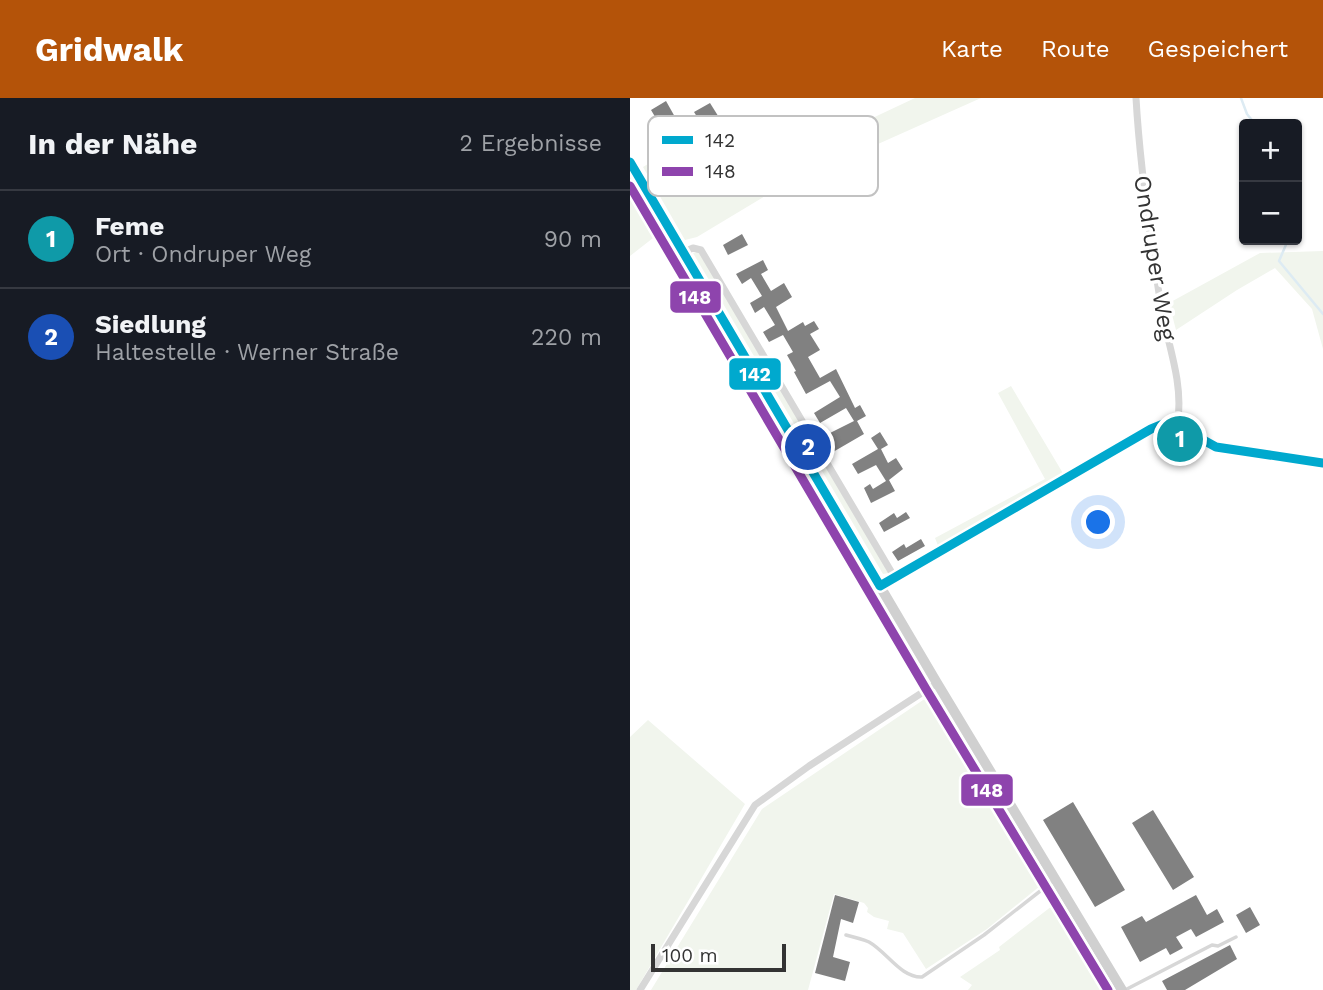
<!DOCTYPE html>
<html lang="de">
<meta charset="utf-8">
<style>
body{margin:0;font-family:"Work Sans",sans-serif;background:#242831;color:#f1f3f6}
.controls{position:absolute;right:21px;top:21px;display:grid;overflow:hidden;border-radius:7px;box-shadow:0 2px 5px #0004}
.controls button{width:63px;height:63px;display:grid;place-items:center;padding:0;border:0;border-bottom:2px solid #363941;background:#171b24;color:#f1f3f6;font:35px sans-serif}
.scale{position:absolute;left:21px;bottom:18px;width:135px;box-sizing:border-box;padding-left:7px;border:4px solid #333;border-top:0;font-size:19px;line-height:24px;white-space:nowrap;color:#333;-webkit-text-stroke:5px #fff;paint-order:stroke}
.you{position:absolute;left:469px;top:425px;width:24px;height:24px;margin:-18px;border:5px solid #fff;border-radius:50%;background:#1a73e8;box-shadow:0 0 0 10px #1a73e833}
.badge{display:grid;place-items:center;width:46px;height:46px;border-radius:50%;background:#b45309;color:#fff;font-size:23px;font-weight:700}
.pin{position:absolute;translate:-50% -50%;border:4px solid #fff;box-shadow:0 2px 7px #0006}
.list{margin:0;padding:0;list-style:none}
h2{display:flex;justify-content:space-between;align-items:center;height:91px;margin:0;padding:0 28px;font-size:30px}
h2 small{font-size:23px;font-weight:400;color:#9ea1a6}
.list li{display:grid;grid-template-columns:46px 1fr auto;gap:21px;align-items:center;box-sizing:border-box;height:98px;padding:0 28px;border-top:2px solid #363941}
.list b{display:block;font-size:26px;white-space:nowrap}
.list p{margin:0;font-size:23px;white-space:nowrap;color:#9ea1a6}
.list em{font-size:23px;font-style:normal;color:#9ea1a6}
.map{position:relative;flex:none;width:693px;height:892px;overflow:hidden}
header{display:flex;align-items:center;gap:42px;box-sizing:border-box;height:98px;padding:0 35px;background:#b45309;color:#fff}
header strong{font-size:33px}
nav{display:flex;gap:38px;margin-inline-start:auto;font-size:24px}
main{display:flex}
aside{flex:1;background:#171b24}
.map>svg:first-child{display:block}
.green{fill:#f1f5ed}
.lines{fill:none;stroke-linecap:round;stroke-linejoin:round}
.stream{stroke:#ddebf3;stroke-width:2.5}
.building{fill:#818181}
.service{stroke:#d7d7d7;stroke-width:3.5}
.minor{stroke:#d7d7d7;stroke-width:7}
.secondary{stroke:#d0d0d0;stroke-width:10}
.bus-1-casing{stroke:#fff;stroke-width:14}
.bus-2-casing{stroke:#fff;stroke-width:14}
.bus-1{stroke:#00a9ce;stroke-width:9}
.bus-2{stroke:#8e44ad;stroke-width:9}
.labels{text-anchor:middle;stroke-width:7;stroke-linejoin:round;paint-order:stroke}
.street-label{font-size:24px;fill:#333;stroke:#fff}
.key{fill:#fff;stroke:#c2c2c2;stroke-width:2}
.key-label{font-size:19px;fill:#333}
.line-badge{stroke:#fff;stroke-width:2.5}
.badge-label{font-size:19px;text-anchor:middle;font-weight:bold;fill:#fff}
</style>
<header>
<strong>Gridwalk</strong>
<nav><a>Karte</a><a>Route</a><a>Gespeichert</a></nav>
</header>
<main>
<aside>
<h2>In der Nähe<small>2 Ergebnisse</small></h2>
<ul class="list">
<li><span class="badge" style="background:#0f9aa8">1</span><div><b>Feme</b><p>Ort · Ondruper Weg</p></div><em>90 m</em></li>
<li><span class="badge" style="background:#1a4fb4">2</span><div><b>Siedlung</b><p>Haltestelle · Werner Straße</p></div><em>220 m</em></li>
</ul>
</aside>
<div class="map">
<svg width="693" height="892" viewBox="0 0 693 892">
<rect width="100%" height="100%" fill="#fff"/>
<path class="green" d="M285,0H351L145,92L67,139L55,142L13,69L72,33L78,41L104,27L130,73Z
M0,79L32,133L0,158Z
M693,153V251L682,211L645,170L607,192L546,232L539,205L630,155Z
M67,154L71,157L259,475L253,476L63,155Z
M381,288L434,377L309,450L305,440L415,381L368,295Z
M299,598L410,788L357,831L296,871L273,835L257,831L259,823L244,819L237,814L238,810L234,805L204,796L178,892H21L132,711Z
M18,622L115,706L6,892H0V639Z
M420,791L483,892H338L342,887L330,879L370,852L369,849L422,808L414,795Z"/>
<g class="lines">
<path class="stream" d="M611,0L617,16L625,26
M658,142L649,163L693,216"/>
</g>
<path class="building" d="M36,3L45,19L30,27L21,12Z
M80,5L95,29L79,38L64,14Z
M112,136L118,147L98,157L93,147Z
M133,162L138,172L131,176L141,193L154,185L162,199L146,209L158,233L173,224L175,228L184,223L189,231L180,236L190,252L178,259L190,280L206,271L225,310L230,307L236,318L227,323L234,336L203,354L197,344L201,342L198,336L224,323L216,310L190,325L184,315L210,299L200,283L176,296L164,274L166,273L157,257L163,254L153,237L139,244L133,234L145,227L134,209L125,215L120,205L132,198L121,180L112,186L106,176Z
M250,334L258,347L251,351L258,365L266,360L273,371L259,382L265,393L241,405L234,390L240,386L243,391L256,383L246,367L228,376L222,366L248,351L241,340Z
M276,414L280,420L254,434L249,425L264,415L267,420Z
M291,441L295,448L268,463L262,454L274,446L276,450Z
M443,704L495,792L465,809L413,722Z
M523,712L564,779L543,792L502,725Z
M205,797L229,804L223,825L211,821L203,859L220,864L215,883L185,875Z
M566,797L577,817L587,811L594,824L566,839L561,831L546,839L553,850L540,857L536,850L510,864L491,829L512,818L516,824Z
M620,809L630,827L616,835L606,817Z
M600,847L607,861L555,892H537L532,883Z"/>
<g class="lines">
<path class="service" d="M216,837C224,839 232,841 239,844C257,854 271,880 292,879L354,837L423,783
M495,892L582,847L588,848L606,839"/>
<path class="minor" d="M506,0C510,70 520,139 531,208C537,244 553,283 548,320L557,333L586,349L693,365
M54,154L63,150L71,152L265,480
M250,488L521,331L548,320
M10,892L125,707L179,668L307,585"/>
<path class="secondary" d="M0,64L307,585L492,892"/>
<g class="bus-1-casing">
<path id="bus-1" d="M0,64L250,488
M548,320L557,333L586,349L693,365
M250,488L521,331L548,320"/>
</g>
<g class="bus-2-casing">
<path id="bus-2" d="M0,88L296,591L478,892"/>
</g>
<use href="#bus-1" class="bus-1"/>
<use href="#bus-2" class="bus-2"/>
</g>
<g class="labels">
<g class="street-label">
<text transform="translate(525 160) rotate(81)" y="8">Ondruper Weg</text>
</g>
</g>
<rect x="18" y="18" width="230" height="80" rx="10" class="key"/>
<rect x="32" y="38" width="31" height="8" fill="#00a9ce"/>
<rect x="32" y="69" width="31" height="9" fill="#8e44ad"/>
<g class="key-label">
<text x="75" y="49">142</text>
<text x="75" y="80">148</text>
</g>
<g class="line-badge">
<rect x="39" y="182" width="53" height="34" rx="7" fill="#8e44ad"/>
<rect x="98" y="259" width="54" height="34" rx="7" fill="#00a9ce"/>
<rect x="330" y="675" width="54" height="34" rx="7" fill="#8e44ad"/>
</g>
<g class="badge-label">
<text x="65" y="206">148</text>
<text x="125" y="283">142</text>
<text x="357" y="699">148</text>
</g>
</svg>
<div class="controls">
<button>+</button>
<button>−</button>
</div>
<div class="scale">100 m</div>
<div class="you"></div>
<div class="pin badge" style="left:550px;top:341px;background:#0f9aa8">1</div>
<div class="pin badge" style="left:178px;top:349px;background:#1a4fb4">2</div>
</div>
</main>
